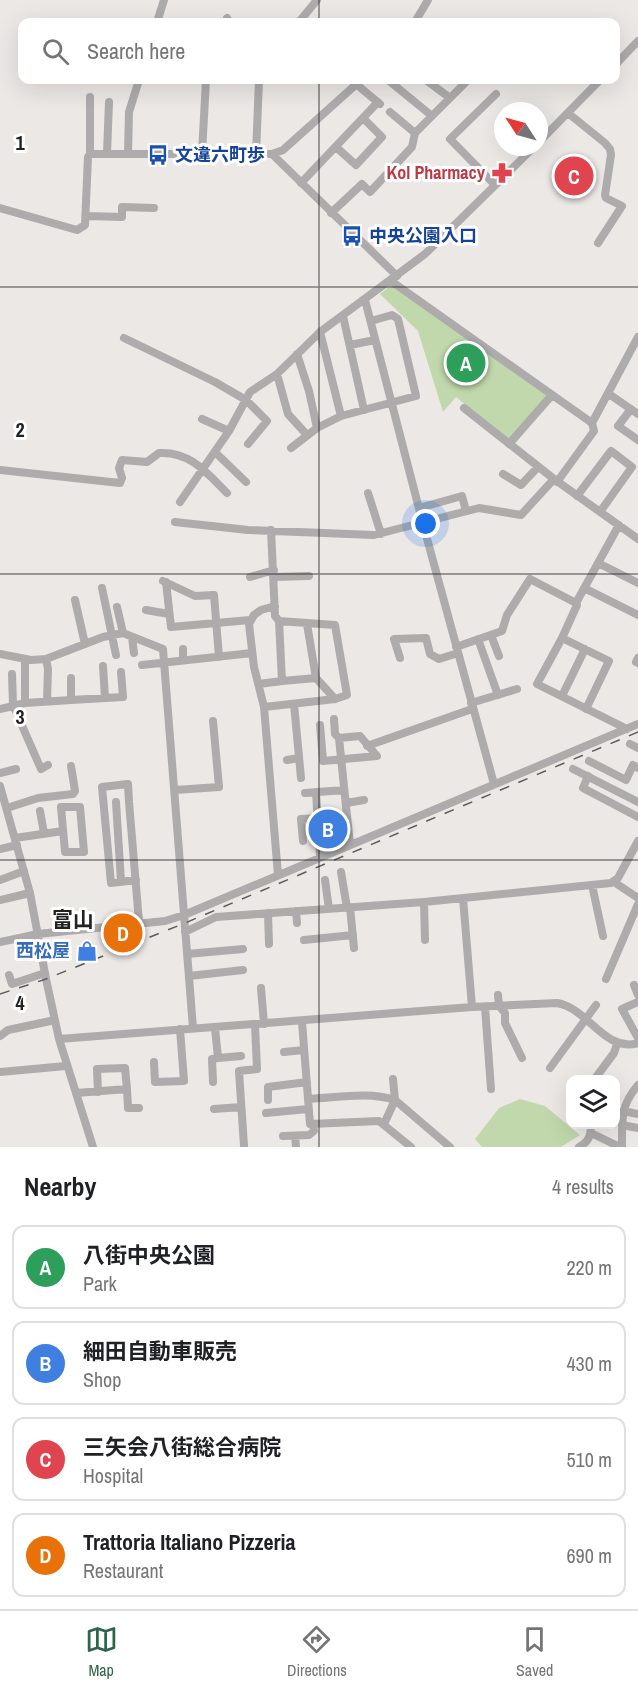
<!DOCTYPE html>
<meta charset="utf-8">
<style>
body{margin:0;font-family:"Archivo Narrow","Noto Sans JP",sans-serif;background:#f2f2f2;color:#202124}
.controls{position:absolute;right:18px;bottom:18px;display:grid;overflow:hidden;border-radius:12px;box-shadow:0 6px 24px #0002}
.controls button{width:54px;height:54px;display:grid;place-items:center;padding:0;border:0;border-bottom:2px solid #e0e0e0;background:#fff;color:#202124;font:30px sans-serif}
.compass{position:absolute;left:494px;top:102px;width:54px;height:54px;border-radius:50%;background:#fff;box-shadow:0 6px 24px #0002;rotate:306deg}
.you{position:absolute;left:426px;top:524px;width:21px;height:21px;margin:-15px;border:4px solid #fff;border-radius:50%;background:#1a73e8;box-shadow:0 0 0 9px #1a73e833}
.badge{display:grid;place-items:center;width:39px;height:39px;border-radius:50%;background:#2e644b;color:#fff;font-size:20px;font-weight:700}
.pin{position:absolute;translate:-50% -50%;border:3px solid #fff;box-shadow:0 2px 6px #0006}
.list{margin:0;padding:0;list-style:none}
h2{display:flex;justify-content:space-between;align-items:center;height:78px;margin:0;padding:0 24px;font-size:26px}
h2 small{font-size:20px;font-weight:400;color:#757577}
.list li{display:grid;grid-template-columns:39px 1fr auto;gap:18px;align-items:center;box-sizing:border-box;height:84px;margin:0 12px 12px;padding:0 12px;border:2px solid #e0e0e0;border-radius:12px}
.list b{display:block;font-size:22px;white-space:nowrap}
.list p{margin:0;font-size:20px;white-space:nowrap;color:#757577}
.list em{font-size:20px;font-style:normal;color:#757577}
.icon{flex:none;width:33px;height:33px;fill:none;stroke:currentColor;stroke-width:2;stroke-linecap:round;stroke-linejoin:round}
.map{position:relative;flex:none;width:638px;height:1147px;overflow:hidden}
.search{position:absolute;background:#fff;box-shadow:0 6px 24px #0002;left:18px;right:18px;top:18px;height:66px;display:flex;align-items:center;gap:15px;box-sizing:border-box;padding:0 21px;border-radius:12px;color:#757577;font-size:22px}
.sheet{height:462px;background:#fff}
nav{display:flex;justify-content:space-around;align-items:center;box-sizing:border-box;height:84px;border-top:2px solid #e0e0e0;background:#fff;font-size:16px;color:#757577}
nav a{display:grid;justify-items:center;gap:3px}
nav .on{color:#2e644b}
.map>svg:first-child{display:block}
.green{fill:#c1d8ac}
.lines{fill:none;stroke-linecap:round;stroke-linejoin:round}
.minor{stroke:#adabab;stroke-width:8}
.rail{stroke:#5d5b5b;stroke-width:1.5;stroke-dasharray:10 10;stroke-linecap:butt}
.grid{fill:none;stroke:#232222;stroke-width:1.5;stroke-opacity:0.55}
.labels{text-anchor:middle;stroke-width:6;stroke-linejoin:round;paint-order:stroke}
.transit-label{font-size:18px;font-weight:bold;fill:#164399;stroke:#fff;text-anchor:start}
.health-label{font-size:18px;font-weight:bold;fill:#be3a42;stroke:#fff;text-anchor:end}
.shop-label{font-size:18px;font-weight:bold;fill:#366cbe;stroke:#fff;text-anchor:end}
.quarter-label{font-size:21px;font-weight:bold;fill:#232222;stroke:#fff}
.grid-label{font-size:20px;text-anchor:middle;font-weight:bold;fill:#232222;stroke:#fff;stroke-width:6;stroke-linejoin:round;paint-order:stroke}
</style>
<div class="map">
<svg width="638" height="1147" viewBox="0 0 638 1147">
<rect width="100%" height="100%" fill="#ebe8e6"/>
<path class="green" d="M392,284L549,395L509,441L456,397L443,412L418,331L380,294Z
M520,1099L545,1106L580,1135L561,1147H482L475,1139L499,1108Z"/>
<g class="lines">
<path class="minor" d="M227,18L229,22
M157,22L164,0
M299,22L317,0
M415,22L428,0
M616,64L638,41
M388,80L432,116
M426,80L450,98
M356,84L380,104
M390,112L415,133
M568,113L605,143L610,149L611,155L605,195L606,198L622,206L598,243
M539,142L600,80
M336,147L356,165L382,137L363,118
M107,153L109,102
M128,153L129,112L139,80
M202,153L206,80
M90,154H272L397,276
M256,154L259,80
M272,154L283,150L361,80
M301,183L378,102
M495,185L450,139L496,94
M0,208L77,230L85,225L88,157L90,154V97
M331,213L362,184L370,192L412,147L415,133L468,80
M87,216L122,217V207L154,208
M391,281L592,423
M365,300L423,524L494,784
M343,316L364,410
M320,332L341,416
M124,338L215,382L246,400L267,421L248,444
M350,345L375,340
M297,354L309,391L317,428
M277,374L288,414L307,435
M609,394L638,414
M464,408L554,479L638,539
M631,409L618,426L638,440
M202,419L229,431
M509,444L552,395
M291,448L317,428L341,416L416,396L398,319L392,315L371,321
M215,452L246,482
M0,470L120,483L122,478L119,468L122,460L147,462L159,453C190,451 207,473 227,493
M503,474L521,485L538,467
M557,482L594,431L592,423L638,337
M368,493L381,534
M577,496L611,451L632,467L600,512
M180,502L229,431L250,392L277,374L320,332L425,254L534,147
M419,508L462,496L466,511
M175,522L248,530L374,535L479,508L521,515L554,479
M271,530L275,616L279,621L282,681L316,678L335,699
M598,563L638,583
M250,577L274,570
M274,577L309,576
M163,581L195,596L214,595L219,657
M166,582L171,627L250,620
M102,588L116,655
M584,588L638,615
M75,600L85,644
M275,606L261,610L254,615L249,624L254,667L264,707L278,875
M117,607L123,633
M146,610L169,614
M307,624L316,678
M491,635L499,656
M132,637L134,653
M562,638L577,605L576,603
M478,639L498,695
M456,647L502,631L507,615L530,579L576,603L619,525
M183,649V660
M0,654L31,660L46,659L103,637L123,633L163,649L193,1028
M400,658L394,639L426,638L430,654L439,659L458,653
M638,658L636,662L638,663
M46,659L48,669L47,701
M142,665L252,653
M103,666L105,698
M12,674L13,705L41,769L48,765
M259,684L282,681
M562,696L585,649
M71,700L123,697L121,672
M25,703V659
M471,703L517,689
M294,704L301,778
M264,707L335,699L347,695L335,625L279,621
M0,709L25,703L71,700V678
M586,709L609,661L562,638L537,684L627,729
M334,719L335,734L339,738L350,845
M320,725L323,761L377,756L360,736L339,738
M630,744L638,748
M367,746L472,709
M287,760L299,758
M589,761L626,780L633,765L638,768
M573,769L638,802
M0,773L16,769
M588,776L583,788L638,817
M0,786L30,893L46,979L59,1039L93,1147
M175,790L219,787L213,721
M316,792L320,857
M305,793L344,790
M116,802L121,882
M346,803L364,800
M61,807H80L84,852H65Z
M7,808L38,798L73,794L75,791L71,766
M40,811L44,833
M15,838L63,831
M303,841L301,819L318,818
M0,849L17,845
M341,872L347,908
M0,880L24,871
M136,880L111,883L102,787L128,784L129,802L139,922
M325,880L329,909
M614,882L638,898
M592,885L603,936
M463,898L472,1007
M0,900L30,893
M424,902L425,940
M350,907L354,948
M296,911L297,923
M268,913L269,944
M185,932L216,917L424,902L611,883L618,878L638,841
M304,940L353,935
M0,942L38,934L165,921L184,915L638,724
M187,954L243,949
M9,975L12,984L45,973
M189,976L243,970
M606,979L638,904
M634,985L638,995
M261,988L264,1024
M498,995L499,1006L505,1013V1023L522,1058
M638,1002L622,1009L638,1038
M485,1007L491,1089
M302,1022L310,1124L379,1121L411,1147
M215,1028L218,1058L241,1056
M0,1036L8,1030L55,1020
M59,1039L472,1007L557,1003C588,1008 605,1053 638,1043
M284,1052L304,1050
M154,1062L155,1082L184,1081L180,1029
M550,1068L596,1005
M0,1072L66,1066
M594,1080L614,1053L617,1044
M213,1082L212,1059L218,1058
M127,1089L128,1108H139
M76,1093L127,1089L125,1068L97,1069L98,1092
M308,1099C336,1098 368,1091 395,1100L450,1147
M268,1100V1087L307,1082
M214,1109L241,1107
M623,1111L638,1114
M266,1113L308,1109
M384,1124L395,1100L393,1079
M622,1125L638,1128
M591,1133L620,1147
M283,1136L309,1135L314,1131L313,1124
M295,1136L296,1147
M244,1146L239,1071L257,1069L255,1025
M579,1147C589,1142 591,1135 591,1124
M622,1147C622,1120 620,1106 638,1085"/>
<path class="rail" d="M0,994L46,979L185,923L638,732"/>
</g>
<path class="grid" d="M319,0V22M319,80V1147M0,287H638M0,574H638M0,860H638"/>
<defs>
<g id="bus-bare" transform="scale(1.62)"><path d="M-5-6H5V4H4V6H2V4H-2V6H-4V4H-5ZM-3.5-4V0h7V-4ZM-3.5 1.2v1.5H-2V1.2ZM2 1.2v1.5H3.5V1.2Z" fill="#1a4fb4" stroke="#fff" stroke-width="2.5" paint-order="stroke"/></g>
<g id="pharmacy-bare" transform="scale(1.62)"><path d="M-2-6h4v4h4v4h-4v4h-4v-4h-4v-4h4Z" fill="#e0444e" stroke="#fff" stroke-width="2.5" paint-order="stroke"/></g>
<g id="shop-bare" transform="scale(1.62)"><path d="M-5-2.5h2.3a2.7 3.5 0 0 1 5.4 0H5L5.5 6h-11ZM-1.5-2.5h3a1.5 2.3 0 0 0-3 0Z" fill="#3f7fe0" stroke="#fff" stroke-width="2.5" paint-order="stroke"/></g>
</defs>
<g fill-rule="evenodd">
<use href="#bus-bare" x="158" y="155"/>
<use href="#pharmacy-bare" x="502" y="173"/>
<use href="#bus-bare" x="352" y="236"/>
<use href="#shop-bare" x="87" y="951"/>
</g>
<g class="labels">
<g class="transit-label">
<text x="175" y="161">文違六町歩</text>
<text x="369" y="242">中央公園入口</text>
</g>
<g class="health-label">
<text x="485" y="179">Kol Pharmacy</text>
</g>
<g class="shop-label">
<text x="70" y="957">西松屋</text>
</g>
<g class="quarter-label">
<text x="73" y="927">富山</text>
</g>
</g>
<g class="grid-label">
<text x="20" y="150">1</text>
<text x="20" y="437">2</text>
<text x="20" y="724">3</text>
<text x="20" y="1010">4</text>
</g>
</svg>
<div class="controls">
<button><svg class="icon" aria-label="layers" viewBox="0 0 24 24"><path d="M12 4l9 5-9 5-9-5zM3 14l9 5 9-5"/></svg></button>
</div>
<svg class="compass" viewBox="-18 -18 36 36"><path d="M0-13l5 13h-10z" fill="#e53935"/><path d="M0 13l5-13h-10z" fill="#757577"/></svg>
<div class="you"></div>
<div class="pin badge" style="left:466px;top:363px;background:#2e9e5b">A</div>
<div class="pin badge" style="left:328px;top:829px;background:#3f7fe0">B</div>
<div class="pin badge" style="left:574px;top:176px;background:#e0444e">C</div>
<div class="pin badge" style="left:123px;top:933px;background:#e8710a">D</div>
<div class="search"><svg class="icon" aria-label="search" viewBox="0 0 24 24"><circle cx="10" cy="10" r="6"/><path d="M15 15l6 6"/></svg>Search here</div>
</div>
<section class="sheet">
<h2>Nearby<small>4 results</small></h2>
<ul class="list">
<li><span class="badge" style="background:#2e9e5b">A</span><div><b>八街中央公園</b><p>Park</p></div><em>220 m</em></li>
<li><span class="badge" style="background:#3f7fe0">B</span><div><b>細田自動車販売</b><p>Shop</p></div><em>430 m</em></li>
<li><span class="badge" style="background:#e0444e">C</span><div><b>三矢会八街総合病院</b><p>Hospital</p></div><em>510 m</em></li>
<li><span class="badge" style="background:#e8710a">D</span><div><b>Trattoria Italiano Pizzeria</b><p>Restaurant</p></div><em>690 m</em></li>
</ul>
</section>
<nav>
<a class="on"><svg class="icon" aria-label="map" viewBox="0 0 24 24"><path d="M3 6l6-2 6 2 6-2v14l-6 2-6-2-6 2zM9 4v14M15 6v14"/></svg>Map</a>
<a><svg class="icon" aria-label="directions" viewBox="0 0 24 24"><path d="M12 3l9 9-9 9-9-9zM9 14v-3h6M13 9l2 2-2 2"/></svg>Directions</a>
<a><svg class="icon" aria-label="saved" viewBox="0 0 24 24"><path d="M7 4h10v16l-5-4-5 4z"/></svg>Saved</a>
</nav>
